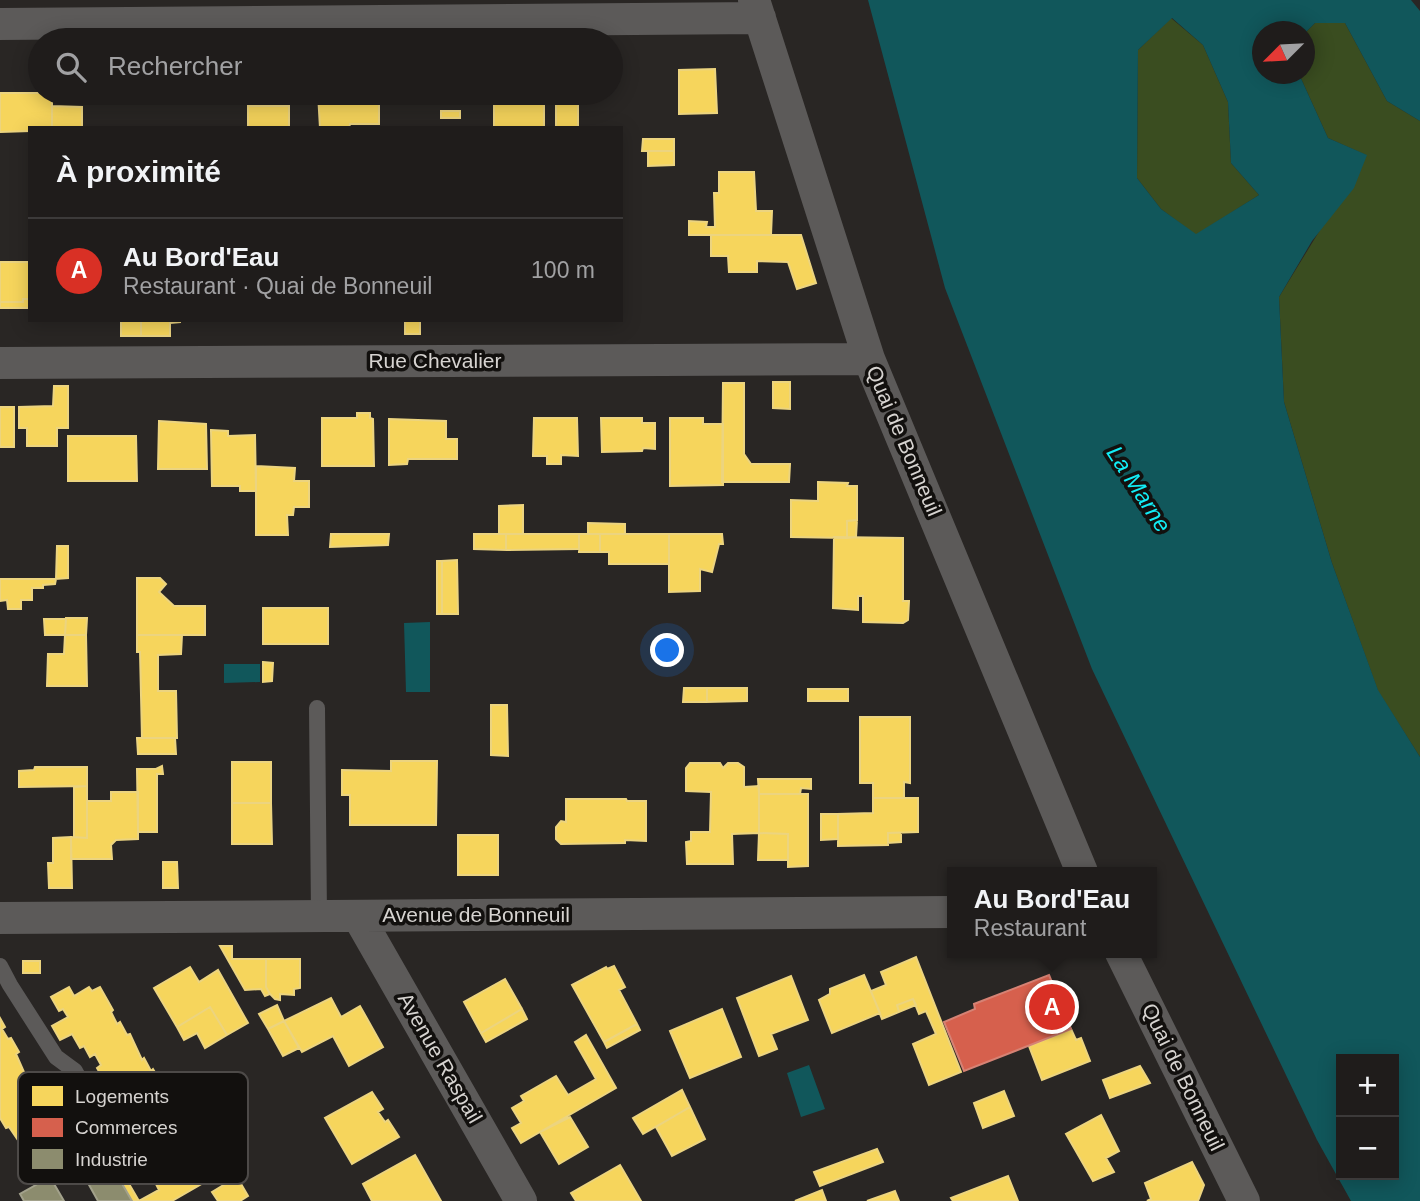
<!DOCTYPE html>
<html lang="fr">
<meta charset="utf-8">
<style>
body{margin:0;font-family:Arial,sans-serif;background:#272524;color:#f1f3f6}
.controls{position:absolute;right:21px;bottom:21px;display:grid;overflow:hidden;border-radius:0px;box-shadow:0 4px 18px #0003}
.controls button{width:63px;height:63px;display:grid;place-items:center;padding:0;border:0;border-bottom:2px solid #3c3a3a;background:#1f1c1b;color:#f1f3f6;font:35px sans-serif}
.compass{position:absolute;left:1252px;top:21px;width:63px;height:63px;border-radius:50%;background:#1f1c1b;box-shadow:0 4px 18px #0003;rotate:246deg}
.you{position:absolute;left:668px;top:651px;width:24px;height:24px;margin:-18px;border:5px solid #fff;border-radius:50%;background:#1a73e8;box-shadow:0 0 0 10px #1a73e833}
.badge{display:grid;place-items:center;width:46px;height:46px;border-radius:50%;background:#d93025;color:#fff;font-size:23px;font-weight:700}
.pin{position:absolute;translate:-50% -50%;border:4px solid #fff;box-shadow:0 2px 7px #0006}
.popup{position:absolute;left:947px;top:867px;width:210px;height:91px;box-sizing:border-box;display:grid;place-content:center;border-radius:0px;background:#1f1c1b;filter:drop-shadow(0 2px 5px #0005);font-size:23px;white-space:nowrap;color:#a1a1a3}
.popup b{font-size:26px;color:#f1f3f6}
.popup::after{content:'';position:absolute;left:50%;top:100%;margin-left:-14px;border:14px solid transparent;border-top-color:#1f1c1b}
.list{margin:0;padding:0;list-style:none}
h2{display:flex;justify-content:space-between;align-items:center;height:91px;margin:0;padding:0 28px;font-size:30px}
h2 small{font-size:23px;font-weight:400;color:#a1a1a3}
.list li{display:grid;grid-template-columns:46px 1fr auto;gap:21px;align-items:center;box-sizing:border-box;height:105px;padding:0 28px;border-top:2px solid #3c3a3a}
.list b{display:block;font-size:26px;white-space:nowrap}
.list p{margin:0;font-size:23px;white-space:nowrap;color:#a1a1a3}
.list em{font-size:23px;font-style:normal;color:#a1a1a3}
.icon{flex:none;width:38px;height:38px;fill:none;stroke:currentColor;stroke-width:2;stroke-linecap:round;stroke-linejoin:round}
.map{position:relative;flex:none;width:1420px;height:1201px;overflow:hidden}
.search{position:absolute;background:#1f1c1b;box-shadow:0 4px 18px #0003;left:28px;top:28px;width:595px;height:77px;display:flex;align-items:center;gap:18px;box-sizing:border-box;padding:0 24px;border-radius:38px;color:#a1a1a3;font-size:26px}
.panel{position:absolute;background:#1f1c1b;box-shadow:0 4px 18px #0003;left:28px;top:126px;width:595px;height:196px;border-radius:0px}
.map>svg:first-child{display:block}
.green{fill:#3a4d20}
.water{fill:#11575b;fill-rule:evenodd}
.homes{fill:#f6d55c;stroke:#ecd47f;stroke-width:2}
.shops{fill:#d6604d;stroke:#d68274;stroke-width:2}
.industry{fill:#8c8c6e;stroke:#a2a18b;stroke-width:2}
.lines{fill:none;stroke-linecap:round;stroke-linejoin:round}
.lane{stroke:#5c5a59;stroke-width:16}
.street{stroke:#5c5a59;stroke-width:32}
.labels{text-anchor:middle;stroke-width:7;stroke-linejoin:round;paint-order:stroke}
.street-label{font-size:21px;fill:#d6d3d0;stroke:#12100e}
.water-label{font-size:23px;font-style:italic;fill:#12edf6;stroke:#12100e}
.key{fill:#12100e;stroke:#4d4a48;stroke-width:2}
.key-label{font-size:19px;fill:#d6d3d0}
</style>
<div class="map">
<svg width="1420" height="1201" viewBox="0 0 1420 1201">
<rect width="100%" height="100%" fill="#292624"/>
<path class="green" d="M1171,18L1203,45L1228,102L1231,163L1259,195L1196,235L1161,209L1137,178L1138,50Z
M1315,23H1345L1387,101L1420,121V757L1378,691L1332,563L1284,402L1279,297L1366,155L1328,138L1299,74H1304L1305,33Z"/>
<path class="water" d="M868,0H1411L1420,11V121L1387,101L1345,23H1315L1305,33L1262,32V74H1299L1328,138L1367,155L1354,188L1312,241L1279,297L1284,402L1332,563L1378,690L1420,757V1201H1351L1317,1140L1092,669L945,288ZM1172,18L1203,45L1228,102L1231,163L1259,195L1196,234L1161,209L1137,178L1138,50ZM1341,1059H1394V1175H1341Z
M430,622V692H406L404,623Z
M224,664H260V682L224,683Z
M809,1065L825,1109L801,1117L787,1073Z"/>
<path class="homes" d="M715,69L717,113L679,114V70Z
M0,93H52V128H30V131L0,132Z
M318,93H379V124H350L349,128H320Z
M494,93H544V128H494Z
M556,93H578V128H556Z
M52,106L82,107V128H52Z
M248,106H289V128H248Z
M441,111H460V118H441Z
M643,139H674V151H642Z
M648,151H674V165L648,166Z
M719,172H754L756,211H772L771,235H689V221L707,222L706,227H715L714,193H719Z
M711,235H801L816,283L797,289L788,262L757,261V272H729L728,256H711Z
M0,262H30V299H23V302H0Z
M23,299H30V308H0V302H23Z
M121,320H141V336H121Z
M141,320H180V322L170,323V336H141Z
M405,320H420V334H405Z
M773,382H790V409L773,408Z
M723,383H744V454L751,464H790L789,482H722Z
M54,386H68V428H57V446H27V428H19V407L53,406Z
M0,407H14V447H0Z
M357,413H370V418L373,419L374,466H322V418H357Z
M534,418H577L578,456L561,455V464H547V456H533Z
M601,418H642V423H655V449L643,448L642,451L602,452Z
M670,418H703V424H723V485L670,486Z
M389,419L446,421V439H457V459H408L407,464L389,465Z
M159,421L206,424L207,469H158Z
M211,430L228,431V436L255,435L256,491H240V486H212Z
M68,436H136L137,481H68Z
M256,466L295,468L294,481H309V507H294L293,515H287L288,535H256Z
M818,482L848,483L847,486H857V520L847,521V538L791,537V500L818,501Z
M523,505V534H499V506Z
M857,520L856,537L847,538V521Z
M588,523L625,524V534H588Z
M331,534H389L388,545L330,547Z
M474,534H506V550L474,549Z
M506,534H579V549L506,550Z
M579,534H600V552H579Z
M600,534H669V564H609V552H600Z
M669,534H722L723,544H719L712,572L700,569V591L669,592Z
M834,537L903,538V601H909L908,620L903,623L863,622V596H858V610L833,608Z
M57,546H68V578L56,579Z
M457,560L458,614H442V561Z
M437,561H442V614H437Z
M137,578H160L166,584L159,592L174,606H205V635H137Z
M0,579H56L55,584L43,585V588H32V600H21V609H8L7,600L0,601Z
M263,608H328V644H263Z
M66,618H87L86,635H65Z
M44,619H66L65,635H45Z
M65,635H86L87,686H47L48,654H64Z
M137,635H182L181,654L158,655V691H176L177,738H142L140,652H137Z
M263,662L273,663L272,681L263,682Z
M684,688H707V702H683Z
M707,688H747V701L707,702Z
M808,689H848V701H808Z
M491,705H507L508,756L491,755Z
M860,717H910V783L904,782V798H873V783H860Z
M137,738H175L176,754H138Z
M391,761H437L436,825H350V795H342V770L391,771Z
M232,762H271V803H232Z
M690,763H720L723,768L728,763H738L744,767V787L759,786V833L732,834L733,864H687L686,842L691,841V832H710L711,792L686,791V768Z
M162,766L163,774H157V832H138L137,769H156Z
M35,767H87V786L19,787V771L34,770Z
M758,779H811V789L801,788L800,794H759Z
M87,786V838L74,837V787Z
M111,792H138V839L116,840L111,845L112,859H71V837L87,838V801H111Z
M759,794H808V866L788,867V834L759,833Z
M873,798H918V832L888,833V845L838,846V814L873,813Z
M566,799H626L627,801H646V841L625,840V843L561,844L556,839V827L561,821L566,822Z
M232,803H271L272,844H232Z
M821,814H838V839L821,840Z
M759,833L788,834V860H758Z
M888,833H901V842L888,843Z
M458,835H498V875H458Z
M71,837L72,888H49L48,863H53V838Z
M163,862H177L178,888H163Z
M220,946H232V959H266V987L270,994L265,996L261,989L245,990Z
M916,957L961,1072L929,1085L913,1044L936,1034L926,1011L919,1014L913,999L897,1005L899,1012L882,1019L871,991L886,985L881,972Z
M266,959H300V988L294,989V995L280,994V1000L275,999L270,994L266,987Z
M23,961H40V973H23Z
M614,966L625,987L619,990L637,1024L604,1042L572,985L606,967L607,969Z
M190,967L199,982L218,970L248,1023L227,1035L210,1007L177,1027L154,988Z
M864,975L880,1013L832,1033L819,1000L830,994V989Z
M791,976L808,1020L771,1034L777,1049L759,1056L737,998Z
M505,979L522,1009L481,1033L464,1002Z
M69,987L74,996L89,987L92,991L100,987L113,1010L111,1012L117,1024L120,1022L127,1035L130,1034L142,1060L144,1058L151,1071L153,1069L162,1084L159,1085L172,1113L169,1115L187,1140L183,1142L191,1154L189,1156L203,1183L172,1201H139L159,1190L150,1172L154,1170L148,1161L151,1160L145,1150L141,1152L131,1136L134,1134L125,1119L130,1117L123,1106L126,1104L120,1094L116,1096L105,1082L97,1068L101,1065L95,1054L90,1057L84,1046L80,1048L72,1034L60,1040L52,1026L68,1017L63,1009L59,1011L51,997Z
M331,998L341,1017L360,1006L383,1047L349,1066L333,1036L302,1052L284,1021Z
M913,999L916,1005L899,1012L897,1005Z
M277,1005L284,1021L268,1029L259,1014Z
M210,1007L227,1035L205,1048L197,1033L184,1040L177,1027Z
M522,1009L527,1019L486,1042L481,1033Z
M722,1009L741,1057L690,1078L670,1031Z
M0,1018L5,1027L2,1029L8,1039L11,1038L19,1052L16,1054L27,1079L32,1077L41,1090L38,1093L44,1103L46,1101L62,1132L63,1130L70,1143L73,1141L80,1153L42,1176L33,1162L38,1160L31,1150L29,1151L23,1141L20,1143L9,1127L6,1128L0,1118Z
M284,1021L299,1048L283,1056L268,1029Z
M637,1024L640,1030L607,1048L604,1042Z
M1071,1029L1076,1040L1081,1038L1090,1061L1042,1080L1029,1046Z
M586,1035L616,1088L521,1143L512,1128L521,1123L512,1108L524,1101L521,1096L556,1076L568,1095L596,1079L575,1042Z
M1140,1066L1150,1083L1110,1098L1103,1080Z
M682,1090L690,1107L643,1134L633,1118Z
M1004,1091L1014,1116L983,1128L974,1103Z
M372,1092L383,1109L378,1112L385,1122L388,1120L399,1137L352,1164L325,1118Z
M690,1107L705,1139L672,1156L656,1127Z
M1101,1115L1119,1151L1106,1158L1114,1172L1093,1181L1066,1134Z
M570,1117L588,1147L559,1164L540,1132Z
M877,1149L883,1162L820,1186L814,1172Z
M415,1155L441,1201H372L363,1184Z
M1192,1162L1204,1185L1198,1201H1147L1151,1199L1145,1183Z
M118,1165L139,1201H132L113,1168Z
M620,1165L641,1201H576L571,1193Z
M1008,1176L1018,1201H953L951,1198Z
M237,1177L248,1196L240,1201H218L212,1192Z
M822,1190L826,1201H795Z
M895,1191L899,1201H867Z"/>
<path class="shops" d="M1049,975L1071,1029L964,1071L944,1022L975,1009L974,1004Z"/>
<path class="industry" d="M113,1168L132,1201H98L88,1183Z
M50,1177L64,1201H24L20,1194Z"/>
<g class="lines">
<path class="lane" d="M317,708L319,916
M0,966L10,985L56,1057L75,1071L116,1146"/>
<path class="street" d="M754,0L869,359L1082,872
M0,24L760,18
M0,363L869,359
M358,916L521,1201
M0,918L952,912
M1121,953L1244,1201"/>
</g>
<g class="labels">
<g class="street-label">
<text x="435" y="368">Rue Chevalier</text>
<text transform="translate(904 441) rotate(67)" y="7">Quai de Bonneuil</text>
<text x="476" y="922">Avenue de Bonneuil</text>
<text transform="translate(440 1058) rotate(60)" y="7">Avenue Raspail</text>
<text transform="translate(1183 1077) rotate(64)" y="7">Quai de Bonneuil</text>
</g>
<g class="water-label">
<text transform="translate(1139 489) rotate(57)" y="8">La Marne</text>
</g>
</g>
<rect x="18" y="1072" width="230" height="112" rx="10" class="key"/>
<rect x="32" y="1086" width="31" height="20" fill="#f6d55c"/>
<rect x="32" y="1118" width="31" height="19" fill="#d6604d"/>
<rect x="32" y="1149" width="31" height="20" fill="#8c8c6e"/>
<g class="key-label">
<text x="75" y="1103">Logements</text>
<text x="75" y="1134">Commerces</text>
<text x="75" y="1166">Industrie</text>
</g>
</svg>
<div class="controls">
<button>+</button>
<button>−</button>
</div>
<svg class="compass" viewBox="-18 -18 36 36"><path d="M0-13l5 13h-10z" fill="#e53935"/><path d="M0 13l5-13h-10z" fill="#a1a1a3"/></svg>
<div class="you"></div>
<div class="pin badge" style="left:1052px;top:1007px">A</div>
<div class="popup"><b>Au Bord'Eau</b>Restaurant</div>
<div class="search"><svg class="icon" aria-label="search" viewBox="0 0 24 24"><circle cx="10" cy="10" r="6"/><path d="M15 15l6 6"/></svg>Rechercher</div>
<section class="panel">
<h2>À proximité<small></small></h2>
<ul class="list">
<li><span class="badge">A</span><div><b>Au Bord'Eau</b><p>Restaurant · Quai de Bonneuil</p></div><em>100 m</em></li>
</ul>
</section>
</div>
